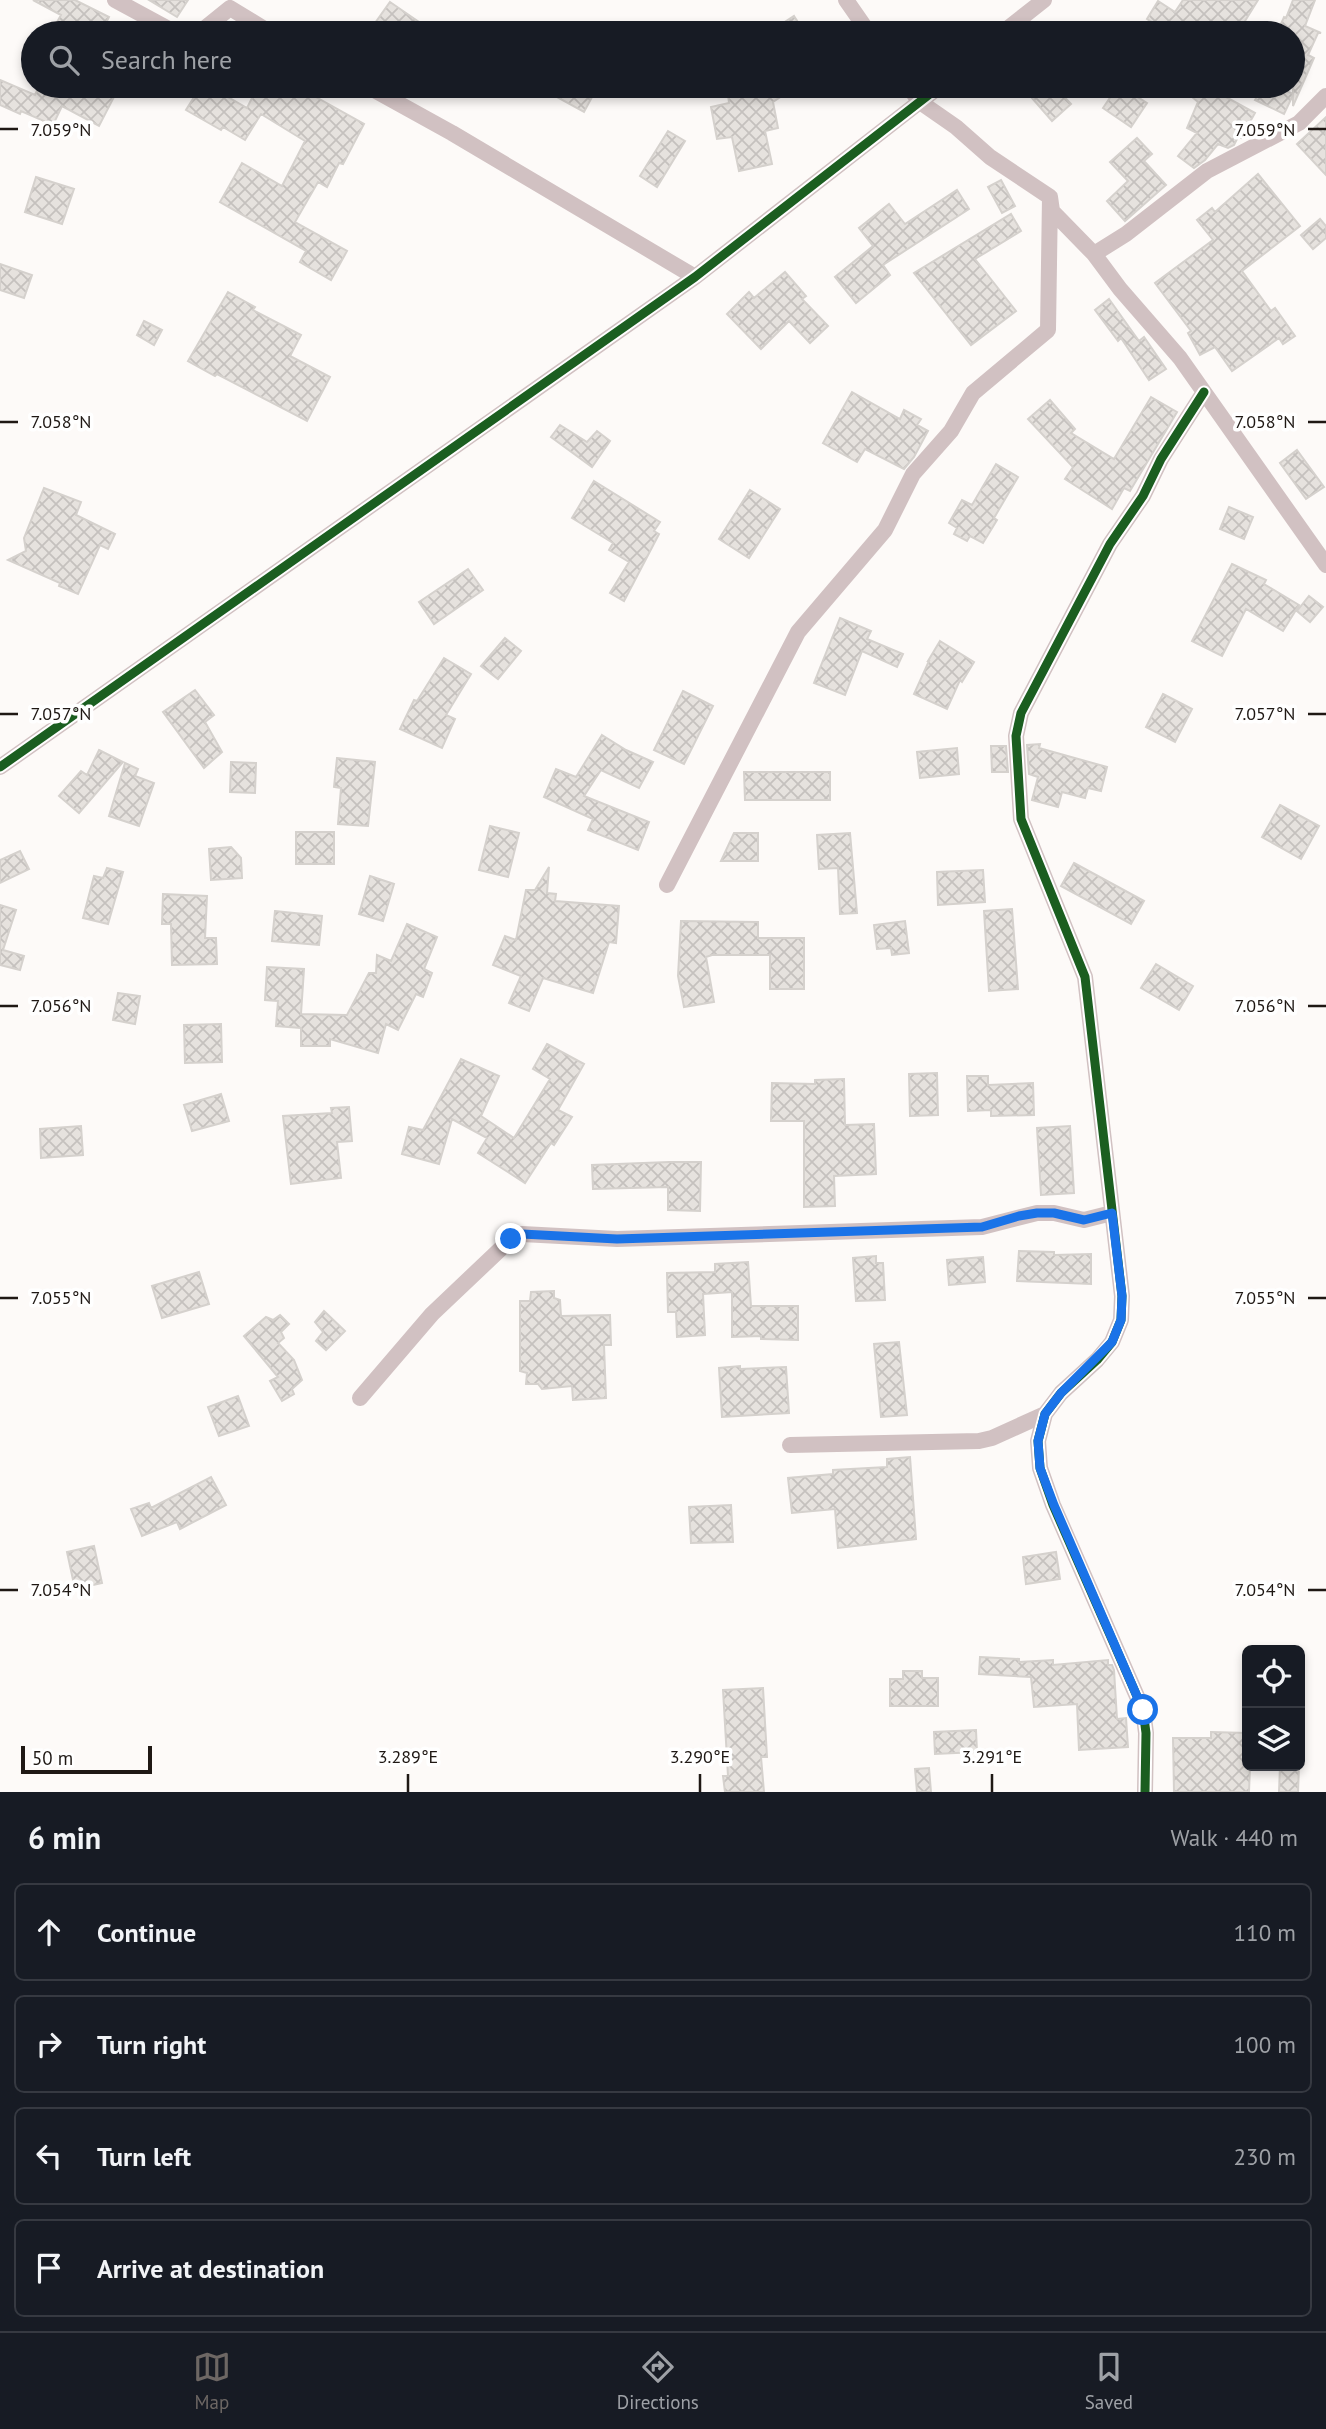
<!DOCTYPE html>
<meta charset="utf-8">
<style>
body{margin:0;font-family:"PT Sans",sans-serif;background:#242831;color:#f1f3f6}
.controls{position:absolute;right:21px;bottom:21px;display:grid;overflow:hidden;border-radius:10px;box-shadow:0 4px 10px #0003}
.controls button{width:63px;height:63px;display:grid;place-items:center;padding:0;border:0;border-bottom:2px solid #363941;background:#171b24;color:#f1f3f6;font:35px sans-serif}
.scale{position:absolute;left:21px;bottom:18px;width:131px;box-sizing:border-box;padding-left:7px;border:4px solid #1f1814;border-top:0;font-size:19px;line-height:24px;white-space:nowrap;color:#1f1814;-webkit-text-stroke:5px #fff;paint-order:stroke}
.stop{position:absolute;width:21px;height:21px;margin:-16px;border:5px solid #1a73e8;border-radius:50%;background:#fff}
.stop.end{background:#1a73e8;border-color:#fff;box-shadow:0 2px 7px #0008}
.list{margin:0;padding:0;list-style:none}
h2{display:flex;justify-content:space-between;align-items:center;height:91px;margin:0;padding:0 28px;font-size:30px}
h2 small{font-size:23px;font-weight:400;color:#9ea1a6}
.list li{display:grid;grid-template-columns:46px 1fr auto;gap:21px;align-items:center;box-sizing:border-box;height:98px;margin:0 14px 14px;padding:0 14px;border:2px solid #363941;border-radius:10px}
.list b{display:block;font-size:26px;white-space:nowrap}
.list em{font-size:23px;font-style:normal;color:#9ea1a6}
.icon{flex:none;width:38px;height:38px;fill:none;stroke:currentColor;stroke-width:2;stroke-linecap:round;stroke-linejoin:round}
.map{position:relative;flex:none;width:1326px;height:1792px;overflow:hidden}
.search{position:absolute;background:#171b24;box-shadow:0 4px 10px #0003;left:21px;right:21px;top:21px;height:77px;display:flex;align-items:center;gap:18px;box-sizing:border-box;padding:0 24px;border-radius:38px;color:#9ea1a6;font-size:26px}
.sheet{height:539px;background:#171b24}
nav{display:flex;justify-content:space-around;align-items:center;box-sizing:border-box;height:98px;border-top:2px solid #363941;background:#171b24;font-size:19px;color:#9ea1a6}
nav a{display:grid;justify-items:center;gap:4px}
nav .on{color:#6d6764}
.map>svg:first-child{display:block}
.building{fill:url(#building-cross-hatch);stroke:#d5d1cd;stroke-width:2}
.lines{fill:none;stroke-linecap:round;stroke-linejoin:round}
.minor{stroke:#d1c1c2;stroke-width:16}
.cycleway-casing{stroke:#fff;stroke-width:13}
.cycleway{stroke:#1b5e20;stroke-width:9}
.route{stroke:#1a73e8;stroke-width:9}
.ticks{fill:none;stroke:#1f1814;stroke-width:2.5}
.ticks-label{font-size:18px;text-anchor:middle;fill:#1f1814;stroke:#fff;stroke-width:7;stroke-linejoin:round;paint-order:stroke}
</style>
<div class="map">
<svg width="1326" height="1792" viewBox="0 0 1326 1792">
<defs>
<pattern id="building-cross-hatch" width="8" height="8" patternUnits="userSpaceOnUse" patternTransform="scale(1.75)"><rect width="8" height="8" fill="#e6e2de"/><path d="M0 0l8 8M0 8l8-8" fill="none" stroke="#c5c1be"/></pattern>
</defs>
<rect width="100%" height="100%" fill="#fdfaf8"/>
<path class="building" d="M33,0H75L109,17L101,33H51L61,15Z
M149,0H188L177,17Z
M1183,0H1258L1245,21L1268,33H1219L1195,23L1188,33H1169L1147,19L1158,1L1175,12Z
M1293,0H1315L1305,26L1321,33H1318L1308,55L1314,58L1293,106V95L1284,114L1255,100L1263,86H1275L1293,94V33H1277L1284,17L1286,18Z
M390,2L435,33H368Z
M794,16L805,33H768Z
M0,80L35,95L39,86H101L116,93L99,126L62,106L53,125L21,111L20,114L0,105Z
M201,86H209L247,108L258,86H296L364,124L343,164L339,163L327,187L318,182L295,222L347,251L331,280L300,262L306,251L220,202L242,163L282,186L305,141L261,114L245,140L223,127L221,130L186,110Z
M537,86H598L584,112Z
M727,86H797L773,102L778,128L765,131L772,164L739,171L732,137L717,139L711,107L729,103Z
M1046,86H1054L1071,104L1052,121L1032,98Z
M1118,86H1137L1133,94L1147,103L1131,127L1103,108Z
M1179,86H1206L1255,113L1241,138L1238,137L1234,145L1228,148L1218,144L1205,160L1194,168L1178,156L1197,133L1187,128L1198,102Z
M1326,117V175L1297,144Z
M668,131L685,141L657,187L640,176Z
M1137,138L1152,154L1144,161L1166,185L1125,221L1107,201L1128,181L1110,162Z
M1258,174L1300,226L1242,271L1271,311L1275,308L1295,336L1283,344L1279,338L1232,371L1215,347L1200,355L1188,333L1191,331L1155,283L1213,240L1197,220L1212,208L1215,212Z
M36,177L74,189L62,224L25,212Z
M1001,180L1015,206L1002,213L988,187Z
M957,190L969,209L883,265L890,275L856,303L835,277L873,246L859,228L889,204L905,224Z
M1011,214L1021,231L975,259L1016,311L971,345L914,273Z
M1320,219L1326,226V238L1313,249L1301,235Z
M0,264L32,275L24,298L0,290Z
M785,272L806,296L802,299L828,326L810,343L789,321L761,349L727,314L749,292L754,298Z
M228,292L255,307L253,310L301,335L290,356L330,377L307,421L217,374L215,376L188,361Z
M1109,299L1139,341L1144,337L1166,369L1149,380L1121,338L1118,341L1095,310Z
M144,321L162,330L154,345L137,335Z
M852,392L900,419L904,410L921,419L917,425L928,431L914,457L904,469L865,449L857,462L823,443Z
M1151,397L1177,412L1130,491L1124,488L1112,509L1065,479L1073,467L1028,419L1050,400L1075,429L1071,433L1114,459Z
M560,425L587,442L597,431L610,441L592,467L551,437Z
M1297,450L1324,487L1306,499L1280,463Z
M996,464L1018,477L994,518L997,520L983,543L970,536L967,541L954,534L957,528L949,523L962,500L972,505Z
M594,481L660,522L654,531L659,534L624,601L610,593L629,562L609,550L613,543L572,518Z
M44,488L81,502L76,515L115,534L108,549L100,545L78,594L59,586L60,583L8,560L26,551L24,538Z
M750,490L780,509L749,558L719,539Z
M1229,507L1253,517L1244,539L1220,529Z
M1232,564L1266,580L1264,584L1299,605L1283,631L1246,609L1222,656L1192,641Z
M468,569L483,590L434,624L419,602Z
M1309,596L1323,607L1310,622L1297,611Z
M840,618L871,631L867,639L903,654L897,667L862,651L845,695L814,683Z
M505,638L521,651L498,679L481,666Z
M940,641L974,662L962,682L960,680L947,709L914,694L929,661H928Z
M444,658L471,674L446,715L455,719L442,748L400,729L414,700L417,701Z
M195,690L214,715L205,722L222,752L204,768L163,712Z
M683,691L713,706L684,764L654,750Z
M1163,694L1192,709L1175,742L1146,727Z
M602,735L626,750L653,762L639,788L601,770L584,796L649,822L638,850L588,830L593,819L544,797L556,769L576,777Z
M1040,744L1039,748L1107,767L1101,791L1088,788L1085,798L1062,792L1058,807L1032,800L1038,777L1029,774L1027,745Z
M991,746H1006L1008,772H992Z
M957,748L959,774L920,778L917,752Z
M99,750L123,762L79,813L59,796L81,771L87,775Z
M337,758L375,762L368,826L338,824L341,788L334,787Z
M231,762L256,763L255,793L230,792Z
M125,763L138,769L135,776L154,783L139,826L109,816Z
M744,772H830V800H745Z
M1280,805L1319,826L1301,859L1262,837Z
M490,826L519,833L508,877L479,870Z
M296,832H334V864H296Z
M734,833H758V861H721Z
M850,833L857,913L840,914L838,868L819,869L817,835Z
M231,847L241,858L242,878L211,880L209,849Z
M20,851L29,869L0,883V860Z
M1074,863L1144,901L1131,924L1061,886Z
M549,867L547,893L556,894L555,901L619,906L616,943L609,942L593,993L543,978L529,1011L509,1003L521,976L493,965L505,936L516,940L526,890H535Z
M107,868L123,872L108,924L83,918L94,876L103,878Z
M983,870L985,902L938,905L937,872Z
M370,876L394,884L383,921L359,914Z
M163,894L207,896L205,938H216L217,964L172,965L171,924H162Z
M0,905L16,910L3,950L24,956L20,970L0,965Z
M1012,909L1018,989L989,991L984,911Z
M275,911L322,916L319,945L272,941Z
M681,921L758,922V938H804V989H770V955H712L706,957L714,1002L684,1007L678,976Z
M905,921L909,953L892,955L891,948L877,949L874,925Z
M407,924L437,937L424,969L432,973L423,997L416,994L398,1030L386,1024L378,1053L330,1039V1046H301V1028L276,1026L278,1001L265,1000L267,967L304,969L301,1014L347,1015L369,973H376L377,955L391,961Z
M1156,964L1193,986L1179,1010L1141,988Z
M118,993L140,996L135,1024L113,1020Z
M221,1024L222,1062L185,1063L184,1025Z
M547,1044L584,1064L558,1110L572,1117L554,1145L551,1143L525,1183L478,1153L487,1138L452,1119L439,1164L402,1154L409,1127L423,1130L461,1059L499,1076L481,1116L514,1138L550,1079L533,1069Z
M937,1073L938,1115L910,1116L909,1074Z
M967,1076H988V1085L1033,1083L1034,1115L991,1116V1110L968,1111Z
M844,1079L845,1125L874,1124L876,1174L834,1176L835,1206L804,1207V1121H771L772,1083L815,1084V1080Z
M221,1094L229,1121L192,1131L184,1105Z
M349,1107L352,1141L337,1142L341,1178L291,1184L283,1116L332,1113L331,1108Z
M81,1126L83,1155L41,1158L40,1129Z
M1070,1126L1074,1193L1041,1195L1037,1128Z
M669,1162H701L700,1211L668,1210V1187L593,1189L592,1165Z
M1019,1251L1054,1252V1255L1091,1254V1284L1017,1281Z
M876,1256V1263H883L885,1300L856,1301L853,1258Z
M983,1257L985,1282L949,1285L947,1260Z
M748,1262L751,1306H798V1340L761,1339V1336L732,1337V1292L703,1294L705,1335L677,1337L676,1312H668L667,1273L715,1272V1264Z
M199,1272L209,1304L162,1318L152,1286Z
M554,1291V1298L560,1300L561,1316L610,1315L611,1345H604L606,1398L573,1400L572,1386L542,1389L538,1384H526L527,1373L520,1371V1301H530L531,1292Z
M324,1311L345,1331L326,1350L316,1341L323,1332L315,1322Z
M280,1315L289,1324L281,1332L284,1338L278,1343L294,1360L302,1380L292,1389L294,1394L282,1401L270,1381L278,1377L244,1336L266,1317L273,1320Z
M899,1342L907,1415L881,1417L874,1344Z
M740,1366V1369L786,1367L789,1413L722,1417L719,1368Z
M238,1396L249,1426L219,1436L208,1407Z
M910,1457L916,1539L838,1548L835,1509L792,1513L788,1478L833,1474V1470L887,1467V1459Z
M211,1477L226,1505L180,1529L177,1522L142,1536L131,1509L149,1503L151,1508Z
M731,1505L733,1542L691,1543L689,1507Z
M94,1546L102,1583L75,1589L67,1552Z
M1056,1552L1060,1579L1026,1584L1023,1557Z
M980,1657L1019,1659V1662L1053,1660V1665L1108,1660V1665H1112L1114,1670L1117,1719L1126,1718L1128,1747L1079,1750L1077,1704L1034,1707L1031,1677L979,1674Z
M903,1671H922V1678H938V1706H890V1679H903Z
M763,1688L767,1757H761L764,1792H725L723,1776H728L723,1690Z
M976,1730L977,1752L935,1754L934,1732Z
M1211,1732L1247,1733V1766H1250L1249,1792H1174L1173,1738H1211Z
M1280,1766H1299L1298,1792H1279Z
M929,1768L931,1792H917L915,1769Z"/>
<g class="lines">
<path class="minor" d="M115,0L176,33
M846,0L869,33
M199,33L230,8L271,33
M1002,33L1044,0
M367,86L452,133L695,277
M908,86L920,102L956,127L990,157L1050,197L1052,211L1094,254L1120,289L1180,358L1326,565
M1094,254L1126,234L1207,171L1299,123L1326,96
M0,767L695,277L940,86
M667,885L798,632L885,530L913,474L951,431L973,393L1048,330L1050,197
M360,1398L432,1314L511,1239L522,1234L617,1239L982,1227L1037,1213H1054L1084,1220L1112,1213
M790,1445L979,1441L992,1438L1045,1414
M1145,1792L1146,1733L1143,1710L1053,1505L1040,1468L1038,1441L1045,1414L1061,1393L1097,1360L1112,1342L1121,1320L1122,1296L1085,977L1021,819L1016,736L1021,713L1110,544L1143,496L1161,459L1204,392"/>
<g class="cycleway-casing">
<path id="cycleway" d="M0,767L695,277L940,86
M1145,1792L1146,1733L1143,1710L1053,1505L1040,1468L1038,1441L1045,1414L1061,1393L1097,1360L1112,1342L1121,1320L1122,1296L1085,977L1021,819L1016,736L1021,713L1110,544L1143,496L1161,459L1204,392"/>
</g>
<use href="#cycleway" class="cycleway"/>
</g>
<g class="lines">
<path class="route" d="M511,1239L522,1234L617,1239L982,1227L1019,1216L1037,1213H1054L1084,1220L1112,1213L1122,1296L1121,1320L1112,1342L1061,1393L1045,1414L1038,1441L1040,1468L1054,1505L1143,1710"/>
</g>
<path class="ticks" d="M0,129H18M1308,129H1326M0,422H18M1308,422H1326M0,714H18M1308,714H1326M0,1006H18M1308,1006H1326M0,1298H18M1308,1298H1326M0,1590H18M1308,1590H1326M408,1774V1792M700,1774V1792M992,1774V1792"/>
<g class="ticks-label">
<text x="61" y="136">7.059°N</text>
<text x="1265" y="136">7.059°N</text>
<text x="61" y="428">7.058°N</text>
<text x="1265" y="428">7.058°N</text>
<text x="61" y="720">7.057°N</text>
<text x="1265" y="720">7.057°N</text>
<text x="61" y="1012">7.056°N</text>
<text x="1265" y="1012">7.056°N</text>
<text x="61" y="1304">7.055°N</text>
<text x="1265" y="1304">7.055°N</text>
<text x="61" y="1596">7.054°N</text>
<text x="1265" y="1596">7.054°N</text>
<text x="408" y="1763">3.289°E</text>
<text x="700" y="1763">3.290°E</text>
<text x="992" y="1763">3.291°E</text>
</g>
</svg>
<div class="controls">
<button><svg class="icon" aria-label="locate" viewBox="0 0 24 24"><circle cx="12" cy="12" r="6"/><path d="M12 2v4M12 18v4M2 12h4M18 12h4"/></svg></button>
<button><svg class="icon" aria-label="layers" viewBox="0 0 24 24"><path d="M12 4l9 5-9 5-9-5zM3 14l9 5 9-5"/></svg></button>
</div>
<div class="scale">50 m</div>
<div class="stop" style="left:1143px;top:1710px"></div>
<div class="stop end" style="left:511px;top:1239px"></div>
<div class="search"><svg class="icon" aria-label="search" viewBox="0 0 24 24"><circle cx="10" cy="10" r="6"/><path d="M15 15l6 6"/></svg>Search here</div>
</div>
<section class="sheet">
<h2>6 min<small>Walk · 440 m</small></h2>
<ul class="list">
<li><svg class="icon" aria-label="ahead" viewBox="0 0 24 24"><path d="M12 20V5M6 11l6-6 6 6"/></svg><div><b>Continue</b></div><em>110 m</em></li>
<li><svg class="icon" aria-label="right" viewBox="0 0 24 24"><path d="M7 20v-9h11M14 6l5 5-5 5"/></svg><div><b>Turn right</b></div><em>100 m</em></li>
<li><svg class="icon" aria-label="left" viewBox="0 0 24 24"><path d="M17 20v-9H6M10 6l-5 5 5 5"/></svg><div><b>Turn left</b></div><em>230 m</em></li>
<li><svg class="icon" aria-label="arrive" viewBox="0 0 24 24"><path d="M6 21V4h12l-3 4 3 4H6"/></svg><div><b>Arrive at destination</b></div></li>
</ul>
</section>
<nav>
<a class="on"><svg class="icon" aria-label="map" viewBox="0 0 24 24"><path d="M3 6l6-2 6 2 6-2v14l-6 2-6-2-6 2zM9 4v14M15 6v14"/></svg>Map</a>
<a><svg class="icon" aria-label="directions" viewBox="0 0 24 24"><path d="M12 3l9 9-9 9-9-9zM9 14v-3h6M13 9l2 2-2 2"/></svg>Directions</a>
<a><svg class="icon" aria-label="saved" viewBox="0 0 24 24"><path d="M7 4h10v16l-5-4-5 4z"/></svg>Saved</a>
</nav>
